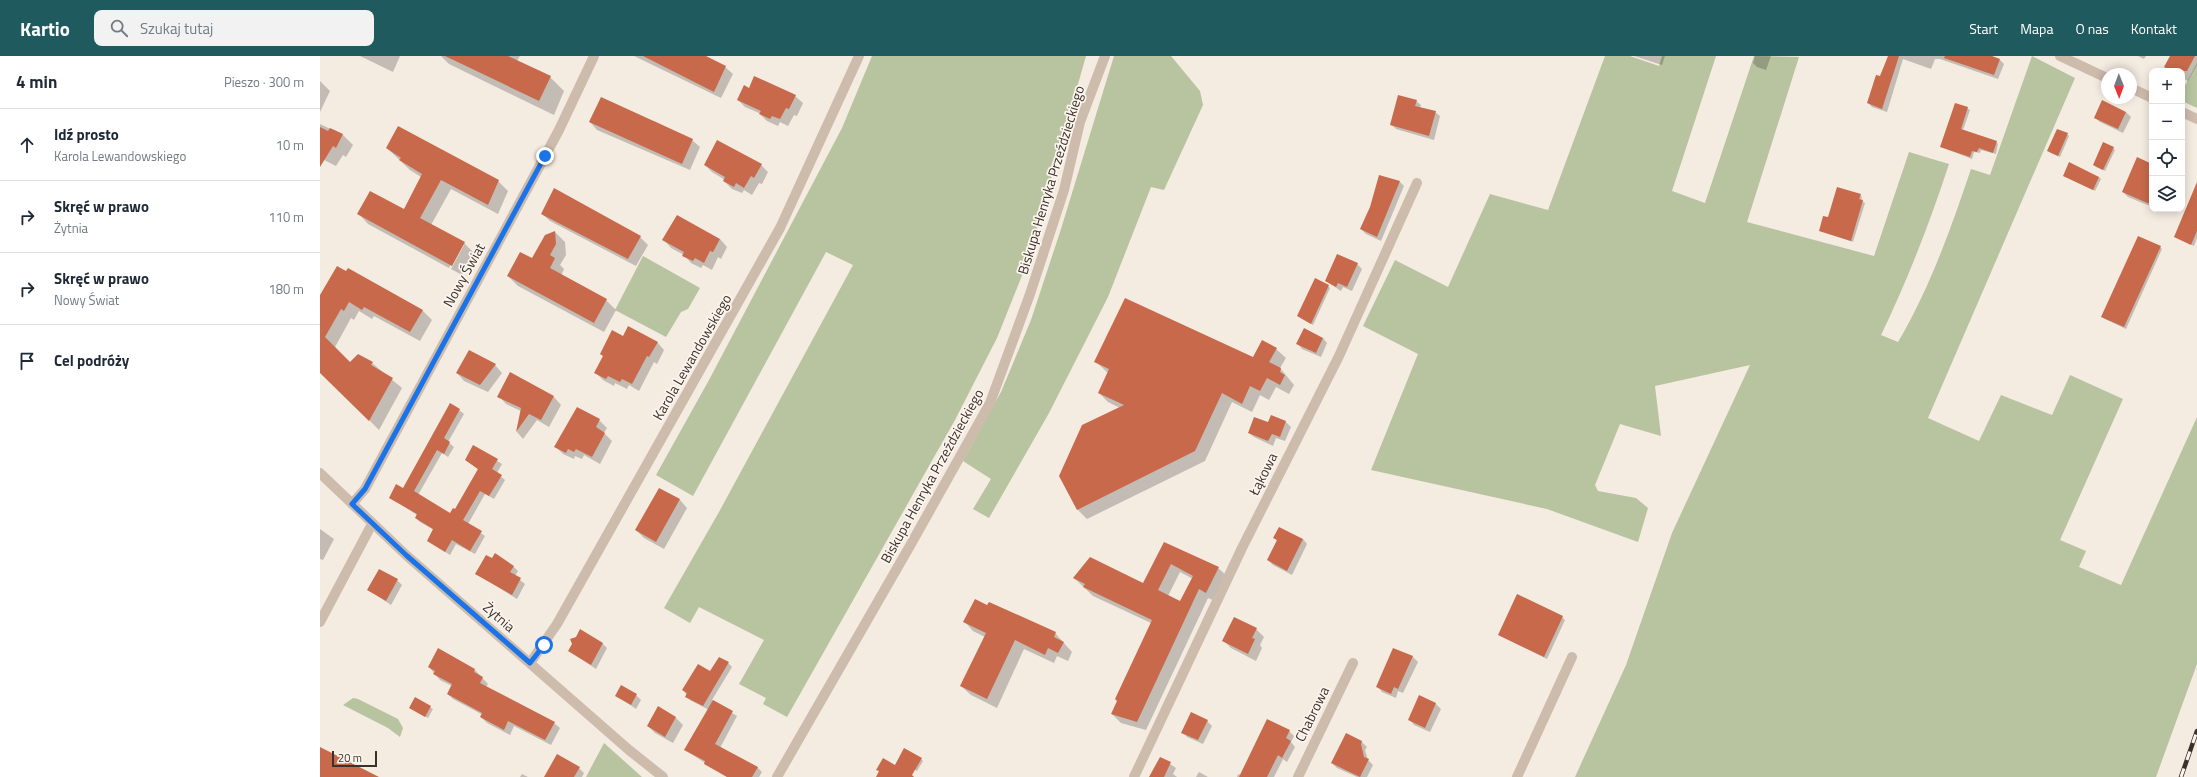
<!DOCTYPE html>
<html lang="pl">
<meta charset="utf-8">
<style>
body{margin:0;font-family:"Titillium Web",sans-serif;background:#f2f2f3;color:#1f2937}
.controls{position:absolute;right:12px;top:12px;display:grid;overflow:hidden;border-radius:8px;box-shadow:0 2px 10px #0003}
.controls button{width:36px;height:36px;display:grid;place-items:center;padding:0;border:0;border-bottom:1px solid #e0e1e3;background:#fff;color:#1f2937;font:20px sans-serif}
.compass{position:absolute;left:1781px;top:12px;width:36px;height:36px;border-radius:50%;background:#fff;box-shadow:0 2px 10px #0003;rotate:179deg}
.scale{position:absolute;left:12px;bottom:10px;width:45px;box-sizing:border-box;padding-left:4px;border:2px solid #3b302b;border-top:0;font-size:11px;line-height:14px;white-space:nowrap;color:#3b302b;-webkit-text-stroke:3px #fbf5ee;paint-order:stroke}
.stop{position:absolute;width:12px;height:12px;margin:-9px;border:3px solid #1a73e8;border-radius:50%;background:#fff}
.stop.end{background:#1a73e8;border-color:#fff;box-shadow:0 1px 4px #0008}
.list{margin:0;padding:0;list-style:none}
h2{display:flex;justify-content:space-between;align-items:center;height:52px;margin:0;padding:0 16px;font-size:17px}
h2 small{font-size:13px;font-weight:400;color:#747a83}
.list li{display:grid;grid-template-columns:26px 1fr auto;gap:12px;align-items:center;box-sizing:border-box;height:72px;padding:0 16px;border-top:1px solid #e0e1e3}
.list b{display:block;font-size:15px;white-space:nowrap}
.list p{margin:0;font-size:13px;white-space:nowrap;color:#747a83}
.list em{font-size:13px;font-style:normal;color:#747a83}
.icon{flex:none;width:22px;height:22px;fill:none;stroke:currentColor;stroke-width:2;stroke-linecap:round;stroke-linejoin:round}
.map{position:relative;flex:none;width:1877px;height:721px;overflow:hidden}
header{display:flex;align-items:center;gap:24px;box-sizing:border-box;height:56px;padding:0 20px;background:#1f5a5e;color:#fff}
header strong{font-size:19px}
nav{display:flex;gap:22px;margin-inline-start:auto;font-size:14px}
.search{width:280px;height:36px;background:#f2f2f3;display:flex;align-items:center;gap:10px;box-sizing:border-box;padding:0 14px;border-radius:8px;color:#747a83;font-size:15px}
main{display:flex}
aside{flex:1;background:#fff}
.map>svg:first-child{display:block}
.green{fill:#b8c4a0}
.shadow{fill:#0003;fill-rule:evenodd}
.building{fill:#c8694b;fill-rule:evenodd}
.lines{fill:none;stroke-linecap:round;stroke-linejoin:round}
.minor{stroke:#cdbbac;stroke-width:10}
.rail-casing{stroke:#3b302b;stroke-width:4.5}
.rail{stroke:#fbf5ee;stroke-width:3;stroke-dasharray:9;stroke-linecap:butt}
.route{stroke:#1a73e8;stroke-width:5}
.labels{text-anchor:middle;stroke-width:3.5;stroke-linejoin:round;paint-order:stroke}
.street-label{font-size:14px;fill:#3b302b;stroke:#fbf5ee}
</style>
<header>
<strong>Kartio</strong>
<div class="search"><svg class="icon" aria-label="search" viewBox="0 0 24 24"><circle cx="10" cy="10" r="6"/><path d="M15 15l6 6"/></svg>Szukaj tutaj</div>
<nav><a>Start</a><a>Mapa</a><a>O nas</a><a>Kontakt</a></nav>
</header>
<main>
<aside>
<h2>4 min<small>Pieszo · 300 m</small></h2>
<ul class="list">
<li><svg class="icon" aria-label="ahead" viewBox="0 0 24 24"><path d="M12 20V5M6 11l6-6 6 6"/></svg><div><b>Idź prosto</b><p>Karola Lewandowskiego</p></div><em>10 m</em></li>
<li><svg class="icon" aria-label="right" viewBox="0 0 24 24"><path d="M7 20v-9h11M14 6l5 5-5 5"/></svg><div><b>Skręć w prawo</b><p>Żytnia</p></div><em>110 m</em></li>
<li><svg class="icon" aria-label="right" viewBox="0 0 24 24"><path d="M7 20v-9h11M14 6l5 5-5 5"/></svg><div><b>Skręć w prawo</b><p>Nowy Świat</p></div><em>180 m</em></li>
<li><svg class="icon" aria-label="arrive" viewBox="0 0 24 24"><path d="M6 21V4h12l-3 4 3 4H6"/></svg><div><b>Cel podróży</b></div></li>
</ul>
</aside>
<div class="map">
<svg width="1877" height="721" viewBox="0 0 1877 721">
<rect width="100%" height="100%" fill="#f4ebe1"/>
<path class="green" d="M552,0H766L707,207L677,282L635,364L467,661L443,648L446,642L419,628L444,584L379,551L370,567L344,552L399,456L533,209L506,196L373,440L336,419L389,324L522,72Z
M794,0H851L880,35L883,49L844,134L831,131L788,241L729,357L669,462L653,453L671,423L643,405L681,336L711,264L741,173Z
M1285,0H1310L1339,10L1342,0H1396L1352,135L1385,147L1434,0L1479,1L1427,166L1554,200L1589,96L1629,108C1610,166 1588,223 1561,279L1578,286C1610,232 1631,172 1651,113L1670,119L1712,0L1755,22L1608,362L1659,385L1681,339L1732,359L1750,319L1803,343L1740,484L1766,495L1759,511L1801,529L1877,361V608L1836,721H1255L1306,609L1352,477L1430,309L1335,330L1341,380L1300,368L1275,429L1278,435L1316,442L1328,452L1318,486L1227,453L1051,414L1098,298L1043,270L1075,204L1128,231L1170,138L1228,154Z
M1877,7V52L1862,45V35Z
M323,200L380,232L368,253L361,256L346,281L295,254Z
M33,642L38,643L78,663L83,672L80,681L68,672L23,649Z
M284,687L322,721H266Z"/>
<path class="shadow" d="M40,0H80L73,16Z
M121,0H200L197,5L230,21L244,35L234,59L129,8Z
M314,0H383L405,11L413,18L401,42Z
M1314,0H1345L1342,9Z
M1435,0H1451L1446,14L1437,11L1433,7Z
M1569,0H1670L1680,4L1684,8L1678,23L1620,3H1615L1611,13L1583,3L1567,56L1552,51L1548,47Z
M1818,0H1826L1824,3Z
M1851,0H1877V9L1868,25L1862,22V15H1849L1845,11Z
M0,25L10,35L0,56Z
M429,33L475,40L483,47L477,60L474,59L468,70L460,66L458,70L447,65L439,57L425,51L418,44Z
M1096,45L1101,49L1100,52L1115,56L1120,60L1114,84L1076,73L1072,69Z
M1647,52L1650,54L1643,74L1676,86L1678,88L1676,98L1661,94L1660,97L1654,96L1652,103L1621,91Z
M1806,56L1811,61L1803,77L1780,66L1775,62Z
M334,65L372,84L380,91L370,114L277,74L270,66L333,67Z
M0,68L23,79L33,89L26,101L23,99L16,110L0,102Z
M1747,78L1749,80L1740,101L1731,97L1729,95Z
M67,92L178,125L188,135L178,158L131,133L111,169L144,187L154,197L142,219L131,213L144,189H142L129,212L48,168L39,158L84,154L101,121L90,114Z
M1793,92L1795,94L1785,115L1776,111L1774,109Z
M385,109H441L448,116L442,128L439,127L432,139L424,134L422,137L412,133L404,125L405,124L392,116Z
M1832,109V151L1808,141L1803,136Z
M1060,120L1080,126L1084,130L1061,185L1046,178L1041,173L1051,151Z
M1744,120L1779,121L1781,123L1775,135Z
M1540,139L1542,141L1541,144L1545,147L1533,186L1500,175L1509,162Z
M1877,143V182L1874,190L1855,181Z
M222,158L320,181L328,189L316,210L230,165Z
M235,176L245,186L246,199L240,209L244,213L241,220L286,244L296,254L284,276L198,230L188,220L213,204L225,180Z
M400,183L407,191L401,203L398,201L392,214L383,209L381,212L371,207L364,199L351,192L344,184Z
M1840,191L1842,193L1806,273L1785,263L1783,261Z
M1037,208L1042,213L1032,235L1023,231L1021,235L1006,225Z
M1008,230L1010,232L993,269L981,262Z
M0,241L103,255L112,264L100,285L54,260L52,263L39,255L34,264L31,262L15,291L30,308L52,307L82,332L59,374L0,315Z
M303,281L337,286L344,294L337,308L334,306L319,335L309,329L307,333L295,327L294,330L283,324L276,317L284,301L281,298Z
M1003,282L1007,287L1001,301L982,293L978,288Z
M956,293L966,302L960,312L974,329L969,338L956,331L949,344L940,339L932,356L912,346L885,405L767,463L757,453L800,352L788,346L779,337L788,317L775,305L934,303Z
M150,295L175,309L182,317L168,336L144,325L137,317Z
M190,317L234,341L241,349L229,371L217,364L203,383L197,376L201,355L186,348L179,340Z
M139,354L144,358L128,386L134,391L128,401L122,397L98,439L130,458L136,455L159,414L146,404L154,390L182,408L177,417L185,424L174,443L165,438L148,468L165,480L155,498L136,488L130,499L108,485L114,474L100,466L96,462L97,459L70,441L83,433Z
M951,360L966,366L971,371L965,385L956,382L953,390L934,381L929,377L948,367Z
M279,364L287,372L284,377L292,385L280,408L264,399L262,403L255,400L254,403L243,398L235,390Z
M339,433L360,444L367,452L344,493L324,482L316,474Z
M0,473L14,483L3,504L0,503Z
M955,482L983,483L987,488L972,519L953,509L948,504L957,485Z
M845,487L898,512L907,520L895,545L888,542L826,674L801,667L792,658L831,567L773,540L754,522L824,528ZM860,516L873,523L861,546L848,540Z
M193,510L198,515L195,520L205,528L197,543L157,518Z
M77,524L82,529L71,549L49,534Z
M1242,561L1245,564L1227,603L1179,579Z
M644,565L735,577L752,596L748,605L737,600L734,607L704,593L677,652L651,639L641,630L665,581L653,575Z
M936,573L944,581L940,589L942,592L936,605L911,592L904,585Z
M282,587L287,592L276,613L249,595Z
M1074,593L1093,601L1098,606L1083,637L1078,635L1076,642L1062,636L1058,631Z
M408,607L412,611L392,644L417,660L400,692L437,711L442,716L439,721H407L365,694L389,654L370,644L363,634Z
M109,611L155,614L168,628L166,631L234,667L240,672L231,689L194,670L190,679L167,667L161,661L163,659L133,643L128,638L132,630L120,624Z
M296,639H316L321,644L316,653Z
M1100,640L1116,648L1121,653L1110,676L1094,669L1090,664Z
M95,642L113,653L108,662L90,652Z
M355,661L363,669L353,687L335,677L328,670Z
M887,665L892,670L883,688L867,681L863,676Z
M969,675L974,680L971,686L975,691L967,706L963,703L954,721H917L918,718L921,719Z
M1027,678L1042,686L1047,691L1045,694L1048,704L1053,709L1047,721H1037L1017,712L1012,707Z
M841,702L856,712L853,718L857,721H830Z
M601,703L603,705L597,715L581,706Z
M259,712L264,717L262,721H226Z
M879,716L888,721H876Z
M202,718L208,721H200Z"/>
<path class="building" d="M125,0H188L231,20L219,45Z
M323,0H386L406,10L394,36Z
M1568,0H1579L1562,53L1547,47L1556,19L1560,20Z
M1625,0H1672L1680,3L1674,19L1624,2Z
M1850,0H1875L1867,15H1851L1844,11Z
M434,20L476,39L469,53L466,52L460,63L452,60L450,63L439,58L441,55L417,44L424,29L429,32Z
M1078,39L1097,44L1095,50L1116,55L1109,80L1070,69Z
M281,41L373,83L362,108L269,66Z
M1782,44L1806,56L1798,73L1774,62Z
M1635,47L1648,51L1641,73L1677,85L1673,97L1659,92L1657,96L1652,95L1650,101L1620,91Z
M78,70L179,124L168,149L121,124L100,162L145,186L132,210L37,158L50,135L84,153L102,118L79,104L81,102L66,92Z
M0,71L8,75L10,72L23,78L16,92L13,90L0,111Z
M1737,73L1748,77L1738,100L1727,95Z
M397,84L442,108L434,122L431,120L424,132L416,127L414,131L403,125L405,121L384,109Z
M1783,86L1794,91L1783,114L1773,109Z
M1817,101L1832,108V149L1802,136Z
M1749,106L1779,121L1773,134L1743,120Z
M1059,119L1080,125L1057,181L1040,173L1050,151Z
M1877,126V175L1871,189L1854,181Z
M1517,131L1541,138L1539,143L1543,144L1531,185L1499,175L1503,160L1508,161Z
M234,132L321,180L308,203L221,158Z
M357,159L400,183L393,196L390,195L384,207L375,202L373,205L362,200L364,196L342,184Z
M235,175L236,188L230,199L235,202L230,212L287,243L274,267L187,220L200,196L212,202L225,179Z
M1818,180L1841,190L1804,271L1781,261Z
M1017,198L1038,207L1027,231L1018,227L1016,231L1005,225Z
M17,210L26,215L28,212L103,254L90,276L44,251L42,254L29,246L24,255L21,253L5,281L30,306L38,298L53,306L51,309L73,322L49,365L0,317V239Z
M995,222L1009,229L991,268L977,260Z
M805,242L933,301L942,284L957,292L949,306L961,312L960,316L965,319L960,329L947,322L940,335L930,330L922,348L902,337L875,395L757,454L739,420L762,369L804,349L778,337L789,313L774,306Z
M308,270L338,286L329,301L327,300L312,328L302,323L300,326L288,320L286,323L274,317L283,300L280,298L292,274L303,280Z
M984,272L1003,282L996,297L976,288Z
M149,294L176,308L160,329L136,317Z
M190,316L234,340L221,364L209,358L196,376L201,352L177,341Z
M130,347L140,353L124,382L130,386L124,398L117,394L94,435L130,457L133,452L135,453L158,413L145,404L153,389L178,403L172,413L182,419L169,440L160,435L143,464L162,475L150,495L132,484L125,496L107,485L113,473L95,462L97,458L69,442L76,428L83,432Z
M257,351L280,363L276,371L285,377L272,401L256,393L254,396L248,393L246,397L234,391Z
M951,359L966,365L960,381L952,378L948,385L928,377L934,361L948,366Z
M339,432L360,443L336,486L315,474Z
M959,471L983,483L967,515L947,504L957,484L953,482Z
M844,486L899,511L886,537L879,533L817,666L791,658L797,645L795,643L832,564L763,531L765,528L753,522L770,501L823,527ZM851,508L873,520L860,545L838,534Z
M175,497L194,510L190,516L201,522L192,539L155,518L166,499L172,502Z
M59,513L78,523L66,545L47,534Z
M1197,538L1243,560L1224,601L1178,579Z
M655,543L667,549L669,546L736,576L734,581L744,586L738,597L728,592L725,599L695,584L667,643L640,630L666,577L643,566Z
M914,561L937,572L932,582L935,583L928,598L902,585Z
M260,573L283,587L271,609L248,595L252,588L250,583L256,581Z
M118,592L155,613L154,616L163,621L160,627L235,666L225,684L188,665L184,674L160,661L162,657L127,638L132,628L113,618L115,615L108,611Z
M1073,592L1093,600L1078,633L1074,631L1071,638L1056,631Z
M399,601L409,606L383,650L365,641L367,637L362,634L378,608L390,615Z
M301,629L317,638L311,649L295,640Z
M1099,639L1116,647L1105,672L1088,664Z
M95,641L111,650L105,661L89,652Z
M393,644L413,655L395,688L438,711L432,721H407L384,708L385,705L364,694Z
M338,650L356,661L345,681L327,670Z
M871,656L888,664L878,684L861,677Z
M947,663L970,674L966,682L971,685L962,702L958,699L947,721H919Z
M1026,677L1042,685L1041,688L1044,701L1049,703L1040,721L1011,707Z
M0,691L59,721H0Z
M584,692L602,702L592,719L594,721H556L559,715L556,714L563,702L575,709Z
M237,698L260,711L254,721H224Z
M840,701L851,706L844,721H829Z"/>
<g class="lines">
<path class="minor" d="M1740,0L1787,22
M1811,32L1832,42
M1862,56L1877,63
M0,417L86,499L309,694L343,721
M32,448L45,433L239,74L274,0
M0,566L52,468
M210,607L237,568L460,172L539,0
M457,721L591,488L670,347L710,238L744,134L760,66L785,0
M814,721L922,492L1019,300L1097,127
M978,721L1033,607
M1197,721L1252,601"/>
<g class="rail-casing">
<path id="rail" d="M1861,721L1877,675"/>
</g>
<use href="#rail" class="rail"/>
</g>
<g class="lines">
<path class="route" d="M224,589L210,607L86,499L32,448L45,433L225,100"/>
</g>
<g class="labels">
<g class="street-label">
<text transform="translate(731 124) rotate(-73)" y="5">Biskupa Henryka Przeździeckiego</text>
<text transform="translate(144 219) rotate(-61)" y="5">Nowy Świat</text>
<text transform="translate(372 301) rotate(-60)" y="5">Karola Lewandowskiego</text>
<text transform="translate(943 418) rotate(-63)" y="5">Łąkowa</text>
<text transform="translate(612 420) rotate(-61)" y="5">Biskupa Henryka Przeździeckiego</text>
<text transform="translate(179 561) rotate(41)" y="5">Żytnia</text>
<text transform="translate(992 658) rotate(-64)" y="5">Chabrowa</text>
</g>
</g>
</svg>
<div class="controls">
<button>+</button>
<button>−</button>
<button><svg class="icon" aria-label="locate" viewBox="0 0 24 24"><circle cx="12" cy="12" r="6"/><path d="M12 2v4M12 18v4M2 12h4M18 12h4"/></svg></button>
<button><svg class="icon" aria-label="layers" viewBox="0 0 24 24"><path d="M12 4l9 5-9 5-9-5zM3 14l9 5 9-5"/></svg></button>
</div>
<svg class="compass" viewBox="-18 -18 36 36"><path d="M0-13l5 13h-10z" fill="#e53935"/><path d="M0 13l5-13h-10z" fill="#747a83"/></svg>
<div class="scale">20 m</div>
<div class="stop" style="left:224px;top:589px"></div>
<div class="stop end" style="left:225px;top:100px"></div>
</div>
</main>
